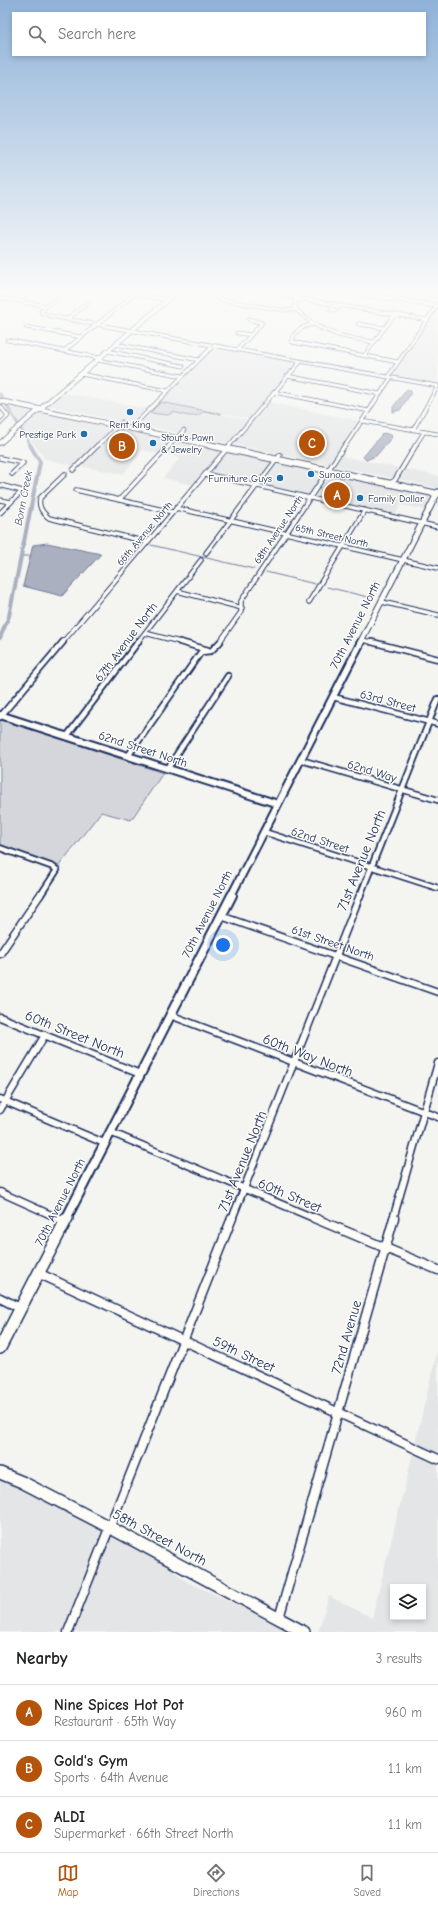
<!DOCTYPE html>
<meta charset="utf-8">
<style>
body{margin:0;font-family:"Comic Neue",sans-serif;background:#f6f6f6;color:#202124}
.controls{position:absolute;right:12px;bottom:12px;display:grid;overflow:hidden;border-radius:0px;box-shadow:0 2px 6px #0003}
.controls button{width:36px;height:36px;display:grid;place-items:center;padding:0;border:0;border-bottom:1px solid #e0e0e0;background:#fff;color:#202124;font:20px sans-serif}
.you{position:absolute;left:223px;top:945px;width:14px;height:14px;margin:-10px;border:3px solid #fff;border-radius:50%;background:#1a73e8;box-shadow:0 0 0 6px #1a73e833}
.badge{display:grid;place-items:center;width:26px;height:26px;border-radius:50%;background:#b45309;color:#fff;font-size:13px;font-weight:700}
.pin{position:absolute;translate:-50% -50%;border:2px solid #fff;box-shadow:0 1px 4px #0006}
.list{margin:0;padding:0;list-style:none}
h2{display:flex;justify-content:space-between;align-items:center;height:52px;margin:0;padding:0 16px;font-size:17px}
h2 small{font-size:13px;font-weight:400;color:#757577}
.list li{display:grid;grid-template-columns:26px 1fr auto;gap:12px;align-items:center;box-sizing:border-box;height:56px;padding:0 16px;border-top:1px solid #e0e0e0}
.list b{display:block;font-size:15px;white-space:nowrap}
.list p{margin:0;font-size:13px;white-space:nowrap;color:#757577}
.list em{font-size:13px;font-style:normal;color:#757577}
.icon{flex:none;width:22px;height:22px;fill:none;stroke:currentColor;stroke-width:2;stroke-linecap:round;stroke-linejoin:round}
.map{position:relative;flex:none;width:438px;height:1632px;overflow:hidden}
.search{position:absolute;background:#fff;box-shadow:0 2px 6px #0003;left:12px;right:12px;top:12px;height:44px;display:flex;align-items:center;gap:10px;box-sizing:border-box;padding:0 14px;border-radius:0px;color:#757577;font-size:15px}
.sheet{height:220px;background:#fff}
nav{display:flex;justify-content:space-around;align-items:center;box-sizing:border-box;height:56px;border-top:1px solid #e0e0e0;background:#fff;font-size:11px;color:#757577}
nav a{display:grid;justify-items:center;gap:2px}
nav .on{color:#b45309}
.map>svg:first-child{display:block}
.built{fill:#e4e5e6;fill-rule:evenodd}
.green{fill:#d4d6db;stroke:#78829c}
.water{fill:#aab0bf;stroke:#717c98}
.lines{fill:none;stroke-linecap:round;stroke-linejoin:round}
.stream{stroke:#717c98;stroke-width:1}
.canal-far1{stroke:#aab0bf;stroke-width:3}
.canal{stroke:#aab0bf;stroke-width:4}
.street-far4-casing{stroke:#1b2f5e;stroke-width:4.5}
.street-far3-casing{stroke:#1b2f5e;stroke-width:5.5}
.street-far2-casing{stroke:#1b2f5e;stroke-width:8}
.street-far1-casing{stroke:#1b2f5e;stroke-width:9}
.street-casing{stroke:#1b2f5e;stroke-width:11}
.secondary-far4-casing{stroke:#1b2f5e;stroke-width:5.5}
.secondary-far3-casing{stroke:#1b2f5e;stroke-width:7}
.secondary-far2-casing{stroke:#1b2f5e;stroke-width:10}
.secondary-far1-casing{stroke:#1b2f5e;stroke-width:12}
.secondary-casing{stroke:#1b2f5e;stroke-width:14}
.primary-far1-casing{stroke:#1b2f5e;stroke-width:6}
.primary-casing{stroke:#1b2f5e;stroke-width:8}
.street-far4{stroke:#fdfcf7;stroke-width:3}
.street-far3{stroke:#fdfcf7;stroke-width:3.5}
.street-far2{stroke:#fdfcf7;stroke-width:4.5}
.street-far1{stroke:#fdfcf7;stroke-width:6}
.street{stroke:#fdfcf7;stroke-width:8}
.secondary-far4{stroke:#fdfcf7;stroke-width:4}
.secondary-far3{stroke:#fdfcf7;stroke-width:5}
.secondary-far2{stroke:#fdfcf7;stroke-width:6}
.secondary-far1{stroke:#fdfcf7;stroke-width:8}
.secondary{stroke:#fdfcf7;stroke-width:11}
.primary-far1{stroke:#fdfcf7;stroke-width:4.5}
.primary{stroke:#fdfcf7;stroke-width:6}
.poi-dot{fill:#1f6fb2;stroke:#fdfcf7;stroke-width:1.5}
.labels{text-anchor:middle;stroke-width:3;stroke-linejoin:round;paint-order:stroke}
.far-poi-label{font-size:10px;fill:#1b2f5e;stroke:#fdfcf7;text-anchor:start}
.far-street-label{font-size:10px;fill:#1b2f5e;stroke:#fdfcf7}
.far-water-label{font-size:11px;font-style:italic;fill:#46567b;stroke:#fdfcf7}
.street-label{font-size:12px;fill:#1b2f5e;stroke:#fdfcf7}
.near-street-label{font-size:14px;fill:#1b2f5e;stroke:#fdfcf7}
</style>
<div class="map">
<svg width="438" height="1632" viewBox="0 0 438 1632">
<rect width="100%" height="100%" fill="#f4f4f1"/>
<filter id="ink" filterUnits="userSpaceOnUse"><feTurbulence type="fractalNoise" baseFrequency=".025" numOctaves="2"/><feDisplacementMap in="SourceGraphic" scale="8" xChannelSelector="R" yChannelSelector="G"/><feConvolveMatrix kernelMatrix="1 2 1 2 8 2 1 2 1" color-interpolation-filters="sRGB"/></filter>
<g filter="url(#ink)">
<path class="built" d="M437,310L438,384L392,376Z
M216,347L297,362V363L250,419L160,401Z
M62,392L148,409L134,424L47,405Z
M268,402L360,421L330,465L232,444Z
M8,404L36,410L20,424Z
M151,410L150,412H173L194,417L199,416L204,411L249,420L228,443L182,434L186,430L183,429L178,433L137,424Z
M40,411L115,427L75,466L45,459L21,427Z
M119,428L172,439L159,454L143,450L123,474L79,466Z
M176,440L223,450L192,485L163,478L180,458L163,454Z
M227,451L273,461L255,485L207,474Z
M341,456L400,468L394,478L334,466Z
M277,461L326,472L308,497L259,486Z
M404,469L438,476V488L398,479Z
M330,472L434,494L427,510L401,505L394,516L313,497Z
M438,1348V1454L415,1443Z
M413,1453L438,1465V1632H318L329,1596L372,1618ZM393,1587H423V1617H393Z
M0,1479L20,1487L102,1530L62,1632H0Z
M111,1535L165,1564L187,1582L252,1611L291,1632H74Z"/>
<path class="green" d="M161,402L221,414L204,411C195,420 185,415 173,412L168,415L150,413Z
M2,719L163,773L131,820L101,812L58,867L55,864L0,846V721Z"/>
<path class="water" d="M407,389L411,391V393L400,410L393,412V407Z
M383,433L391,435L392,437L376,456L366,460L363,457Z
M47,543L101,554L62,596L23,586L33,545Z"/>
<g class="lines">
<path class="stream" d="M151,545L254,569
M21,556H31
M266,572L315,584
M327,587L372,598"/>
<path class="canal-far1" d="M0,394L31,446"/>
<path class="canal" d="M0,638L9,616L40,462L30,445"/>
<g class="street-far4-casing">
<path id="street-far4" d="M67,292L46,306L41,312L50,316L438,386
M124,292L168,300
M216,292L217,298L223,300L282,310H297
M259,292L428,320
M304,292L295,303V308C318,333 341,337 374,342
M410,292L438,296
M0,298L46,306
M17,301L30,292
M335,304L331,310H336L341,305
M67,319L89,302
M315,324C304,326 294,329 292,342L398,362
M358,324L384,328
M26,327L81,337
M237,333L251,335
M7,340L100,358
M115,344L199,360
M238,349L262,323L249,319
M64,351L137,292
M107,351L183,366
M364,356L395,314
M97,360L183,376
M81,374L168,391
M287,376L380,394
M274,392L369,411
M0,406L8,416L0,424
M362,421L438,434
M131,428L214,345
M413,430L438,386
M97,446L122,422
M169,446L184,430
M229,446L301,361
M345,446L390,379V374L438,304
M415,446L424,432"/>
</g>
<g class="street-far3-casing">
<path id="street-far3" d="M0,458L23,463L12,474
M73,470L98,445
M65,474L40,498C38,507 42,512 49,518L147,542
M205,474L438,527
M390,483L395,480L416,445
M0,485L22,491L0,513
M76,490L172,512
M0,500L11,502
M119,500L170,445
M176,508L438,568
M206,553L280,455
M177,591L242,608
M309,602L365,510
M382,602L438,615
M145,633L184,643
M362,640L376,643
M62,643L230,445
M137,643L201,560
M219,643L241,612V601L345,445"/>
</g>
<g class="street-far2-casing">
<path id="street-far2" d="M180,642L208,650
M372,642L438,659
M333,697L438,724
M0,717L63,642
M67,736L138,642
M128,756L201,652L211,651L220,642
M301,760L438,800
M168,768L228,676
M264,832L438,888
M0,848L53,867L57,870L40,896
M360,896L438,699"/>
</g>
<g class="street-far1-casing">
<path id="street-far1" d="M221,916L438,992
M0,954L40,895
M170,1015L438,1117
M0,1017L140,1074
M0,1099L104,1143
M0,1110L45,1035
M110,1132L316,1219
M0,1192L60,1219
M232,1219L360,895
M393,1219L438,1063"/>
</g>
<g class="street-casing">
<path id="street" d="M58,1218L65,1221
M314,1218L438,1270
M38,1273L438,1459
M0,1298L20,1308
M279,1618L394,1218
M68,1632L232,1218"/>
</g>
<g class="secondary-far4-casing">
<path id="secondary-far4" d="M349,292L438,306
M0,443L177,292"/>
</g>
<g class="secondary-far3-casing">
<path id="secondary-far3" d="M360,643L438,492"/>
</g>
<g class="secondary-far2-casing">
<path id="secondary-far2" d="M0,715L278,804
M231,896L361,642"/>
</g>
<g class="secondary-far1-casing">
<path id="secondary-far1" d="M66,1219L232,895"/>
</g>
<g class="secondary-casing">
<path id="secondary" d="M0,1348L67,1218
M0,1473L22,1482L109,1527L304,1632"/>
</g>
<g class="primary-far1-casing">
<path id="primary-far1" d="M0,401L214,446"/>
</g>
<g class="primary-casing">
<path id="primary" d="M209,445L438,494"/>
</g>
<use href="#street-far4" class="street-far4"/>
<use href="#street-far3" class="street-far3"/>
<use href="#street-far2" class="street-far2"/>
<use href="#street-far1" class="street-far1"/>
<use href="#street" class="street"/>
<use href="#secondary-far4" class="secondary-far4"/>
<use href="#secondary-far3" class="secondary-far3"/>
<use href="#secondary-far2" class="secondary-far2"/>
<use href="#secondary-far1" class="secondary-far1"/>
<use href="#secondary" class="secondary"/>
<use href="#primary-far1" class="primary-far1"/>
<use href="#primary" class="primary"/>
</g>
</g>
<linearGradient id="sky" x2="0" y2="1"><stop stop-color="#8fb2d8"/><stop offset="0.56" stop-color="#fafaf9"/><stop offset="1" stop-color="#fafaf9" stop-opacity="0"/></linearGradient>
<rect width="438" height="521" fill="url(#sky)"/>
<g class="poi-dot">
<circle cx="130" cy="412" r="4"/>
<circle cx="84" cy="434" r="4"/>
<circle cx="153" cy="443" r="4"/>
<circle cx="311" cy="474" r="4"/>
<circle cx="280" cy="478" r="4"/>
<circle cx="360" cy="498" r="4"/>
</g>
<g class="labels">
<g class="far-poi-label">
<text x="130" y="428" text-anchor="middle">Rent King</text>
<text x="76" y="438" text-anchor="end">Prestige Park</text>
<text x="161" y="441">Stout's Pawn<tspan x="161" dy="12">&amp; Jewelry</tspan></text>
<text x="319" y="478">Sunoco</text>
<text x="272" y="482" text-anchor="end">Furniture Guys</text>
<text x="368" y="502">Family Dollar</text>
</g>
<g class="far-street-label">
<text transform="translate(278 529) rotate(-56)" y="4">68th Avenue North</text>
<text transform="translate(144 533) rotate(-50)" y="4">66th Avenue North</text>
<text transform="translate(332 535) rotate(13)" y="4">65th Street North</text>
</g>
<g class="far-water-label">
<text transform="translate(23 498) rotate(-79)" y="4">Bonn Creek</text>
</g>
<g class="street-label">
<text transform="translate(355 625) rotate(-63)" y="4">70th Avenue North</text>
<text transform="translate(126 642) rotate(-53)" y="4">67th Avenue North</text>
<text transform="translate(388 701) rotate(15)" y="4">63rd Street</text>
<text transform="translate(143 749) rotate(18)" y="4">62nd Street North</text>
<text transform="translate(372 771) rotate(17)" y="4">62nd Way</text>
<text transform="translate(320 840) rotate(18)" y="4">62nd Street</text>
<text transform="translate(207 914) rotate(-63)" y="4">70th Avenue North</text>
<text transform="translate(333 943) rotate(19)" y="4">61st Street North</text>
<text transform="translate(60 1202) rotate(-63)" y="4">70th Avenue North</text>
</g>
<g class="near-street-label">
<text transform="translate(361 860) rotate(-68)" y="5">71st Avenue North</text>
<text transform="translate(75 1034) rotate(22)" y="5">60th Street North</text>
<text transform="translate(308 1055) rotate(21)" y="5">60th Way North</text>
<text transform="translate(242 1161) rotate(-68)" y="5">71st Avenue North</text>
<text transform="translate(290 1195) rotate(23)" y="5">60th Street</text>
<text transform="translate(346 1337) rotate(-74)" y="5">72nd Avenue</text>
<text transform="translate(244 1354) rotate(25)" y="5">59th Street</text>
<text transform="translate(160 1537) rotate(28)" y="5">58th Street North</text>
</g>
</g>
</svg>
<div class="controls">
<button><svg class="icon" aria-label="layers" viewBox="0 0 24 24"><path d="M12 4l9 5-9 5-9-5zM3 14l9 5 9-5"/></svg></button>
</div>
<div class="you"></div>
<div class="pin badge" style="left:337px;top:495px">A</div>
<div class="pin badge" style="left:122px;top:446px">B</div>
<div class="pin badge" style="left:312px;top:443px">C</div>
<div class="search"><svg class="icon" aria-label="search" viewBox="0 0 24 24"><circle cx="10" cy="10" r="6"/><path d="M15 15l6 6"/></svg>Search here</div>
</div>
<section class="sheet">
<h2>Nearby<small>3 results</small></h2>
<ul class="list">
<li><span class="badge">A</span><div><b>Nine Spices Hot Pot</b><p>Restaurant · 65th Way</p></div><em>960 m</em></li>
<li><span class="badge">B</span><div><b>Gold's Gym</b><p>Sports · 64th Avenue</p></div><em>1.1 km</em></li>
<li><span class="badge">C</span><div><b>ALDI</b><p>Supermarket · 66th Street North</p></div><em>1.1 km</em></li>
</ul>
</section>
<nav>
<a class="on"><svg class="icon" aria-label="map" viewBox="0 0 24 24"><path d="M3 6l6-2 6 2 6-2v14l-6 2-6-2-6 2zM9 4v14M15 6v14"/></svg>Map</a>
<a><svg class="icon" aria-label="directions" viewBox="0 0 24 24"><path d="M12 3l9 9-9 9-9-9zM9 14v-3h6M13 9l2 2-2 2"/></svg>Directions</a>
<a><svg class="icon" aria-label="saved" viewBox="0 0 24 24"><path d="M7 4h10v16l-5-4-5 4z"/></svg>Saved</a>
</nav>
